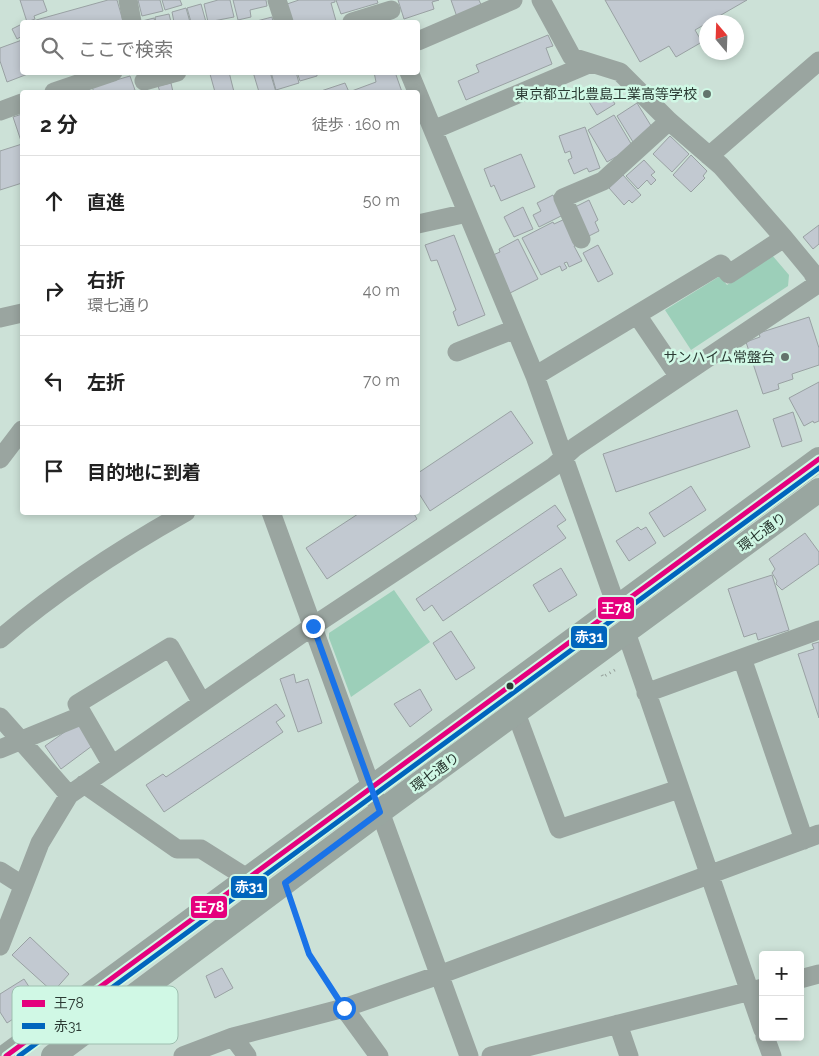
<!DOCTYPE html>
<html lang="ja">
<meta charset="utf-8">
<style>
body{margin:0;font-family:Raleway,"Noto Sans JP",sans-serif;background:#f2f2f2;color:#222}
.controls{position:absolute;right:15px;bottom:15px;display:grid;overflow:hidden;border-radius:5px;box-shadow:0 2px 8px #0003}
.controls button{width:45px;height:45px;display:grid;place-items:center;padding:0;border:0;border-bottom:1px solid #e0e0e0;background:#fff;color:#222;font:25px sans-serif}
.compass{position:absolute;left:699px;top:15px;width:45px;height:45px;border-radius:50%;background:#fff;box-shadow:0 2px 8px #0003;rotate:341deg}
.stop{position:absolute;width:15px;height:15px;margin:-11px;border:4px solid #1a73e8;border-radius:50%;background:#fff}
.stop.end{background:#1a73e8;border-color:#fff;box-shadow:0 1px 5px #0008}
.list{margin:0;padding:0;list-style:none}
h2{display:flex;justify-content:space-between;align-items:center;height:65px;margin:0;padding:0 20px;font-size:21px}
h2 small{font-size:16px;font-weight:400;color:#767676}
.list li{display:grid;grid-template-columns:32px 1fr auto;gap:15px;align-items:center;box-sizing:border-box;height:90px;padding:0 20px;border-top:1px solid #e0e0e0}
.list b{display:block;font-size:19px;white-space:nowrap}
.list p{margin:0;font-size:16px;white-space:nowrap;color:#767676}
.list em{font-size:16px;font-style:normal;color:#767676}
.icon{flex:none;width:28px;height:28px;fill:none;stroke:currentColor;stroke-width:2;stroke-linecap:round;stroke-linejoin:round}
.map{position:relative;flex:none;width:819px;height:1056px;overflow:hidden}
.search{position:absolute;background:#fff;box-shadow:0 2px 8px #0003;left:20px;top:20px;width:400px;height:55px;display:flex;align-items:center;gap:12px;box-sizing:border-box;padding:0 18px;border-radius:5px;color:#767676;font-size:19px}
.panel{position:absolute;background:#fff;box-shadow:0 2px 8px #0003;left:20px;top:90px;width:400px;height:425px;border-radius:5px}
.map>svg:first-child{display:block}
.green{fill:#9ccfb9}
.building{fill:#c2c9d1;stroke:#99a1a3}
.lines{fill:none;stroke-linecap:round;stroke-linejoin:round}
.path{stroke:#959f9a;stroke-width:3;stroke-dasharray:1 4;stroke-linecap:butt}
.minor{stroke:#9aa5a0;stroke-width:19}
.major{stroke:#99a6a0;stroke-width:24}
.bus-1-casing{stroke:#d0f8e5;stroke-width:9}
.bus-2-casing{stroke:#d0f8e5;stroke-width:9}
.bus-1{stroke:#e5007d;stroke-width:5}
.bus-2{stroke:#0065bd;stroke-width:5}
.route{stroke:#1a73e8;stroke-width:6}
.poi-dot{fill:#63746c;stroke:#d0f8e5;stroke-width:2}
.bus-dot{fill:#2b3a33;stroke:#d0f8e5;stroke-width:2}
.labels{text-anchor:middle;stroke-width:5;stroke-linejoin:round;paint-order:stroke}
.poi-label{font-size:14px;fill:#2b3a33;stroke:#d0f8e5;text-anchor:end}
.street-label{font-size:14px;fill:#2b3a33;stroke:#d0f8e5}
.key{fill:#d0f8e5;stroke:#9ebfb0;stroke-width:1}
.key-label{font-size:14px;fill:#2b3a33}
.line-badge{stroke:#d0f8e5;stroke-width:2}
.badge-label{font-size:14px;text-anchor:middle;font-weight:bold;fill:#fff}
</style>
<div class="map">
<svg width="819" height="1056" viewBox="0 0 819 1056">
<rect width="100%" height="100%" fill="#cce1d7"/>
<path class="green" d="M772,255L789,275L788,286L691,350L665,310L720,276L727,285Z
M394,590L430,642L351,697L329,638V633Z"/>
<path class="building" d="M20,0H43L47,11L34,16L35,19L27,22Z
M108,0H117L123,21L118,22H29Z
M138,0H160L163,11L142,16Z
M162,0H180L182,5L165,10Z
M218,0H230L234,17L208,22L204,4Z
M233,0H266L267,6L250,10L251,17L238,20Z
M299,0H335V2L331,3L336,21L289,22L284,5Z
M336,0H377L378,3L341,14Z
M398,0H439L432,2L434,9L404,19Z
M451,0H479L482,7L457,17Z
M605,0H747L695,30L702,42L676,57L669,46L640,62Z
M201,4L206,22H191L187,8Z
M186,8L190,22H174L172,12Z
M169,14L171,22H156L155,17Z
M272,17L273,22H253Z
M154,18L155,22H143L142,21Z
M22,24V36L17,39L12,29Z
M548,35L553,46L546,48L552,64L466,100L458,81L479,72L476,65Z
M22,40V72H33L7,82L0,61V48Z
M217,72H229L234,92H215L210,74Z
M253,72H270L276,92H259Z
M271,72H296L299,83L276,90Z
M297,72H317V76L300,81Z
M374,72H395L402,92H318L345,83L349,92L376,82Z
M130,76L135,90L128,92H94L92,87Z
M171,83L173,92H160L158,86Z
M604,86L615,104L597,115L586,97Z
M637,103L653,129L633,142L617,116Z
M22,114V183L0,190V151L22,144L13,117Z
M614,115L633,147L607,162L588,130Z
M585,127L600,168L589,172L587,168L574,174L568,160L572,158L570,151L565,153L559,136Z
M670,136L689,154L672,172L653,154Z
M521,154L535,187L501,201L494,185L491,187L484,169Z
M691,155L707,171L703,176L705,178L691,192L673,175Z
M644,160L655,172L651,175L656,180L651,185L647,180L638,189L626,176Z
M623,175L641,195L632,203L629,200L624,205L609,188Z
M553,195L563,215L539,227L533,215L541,211L537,203Z
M589,200L598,220L595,222L599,231L589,236L575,207Z
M523,207L533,229L514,237L504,217Z
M565,219L578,244L574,246L582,261L569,267L567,262L564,263L567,268L562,271L560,266L541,275L522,238L553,222L554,224Z
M819,225V244L813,249L803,237Z
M454,235L485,315L458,326L453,312L456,310L437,260L431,261L425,245Z
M518,239L538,279L510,293L493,255L500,252L499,249Z
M598,245L613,274L598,282L583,253Z
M809,317L819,348V365L792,374L793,379L778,384L779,389L763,394L746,342L760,337L759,333Z
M819,382V421L814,423L813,421L804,426L789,398Z
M737,410L750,447L616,492L603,454Z
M511,411L533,443L430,511L418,492V473Z
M793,412L802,441L782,447L773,419Z
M691,486L706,510L664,537L649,513Z
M555,505L566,520L557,526L566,538L443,621L432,605L424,611L416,599Z
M361,512H413L417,519L327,579L306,548Z
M638,527L641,530L646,527L656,543L629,561L616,541Z
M805,533L819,552V564L782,590L776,584L777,581L772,573L775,569L769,559Z
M561,568L577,595L549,612L533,585Z
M772,575L789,630L758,640L756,633L744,637L728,589Z
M451,631L475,668L456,680L433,643Z
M819,642V718L798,654L814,649L812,644Z
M294,674L296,683L308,679L322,723L298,732L280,679Z
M420,689L432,710L410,727L394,704Z
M276,704L285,716L276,722L283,732L164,812L146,785L163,774L166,777Z
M80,721L96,743L61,769L45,746Z
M30,937L69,974L53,992L12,955Z
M222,968L233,988L215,998L206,976Z
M24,979L39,1002L7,1023L0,1012V994Z"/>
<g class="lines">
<path class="path" d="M602,675L603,677L618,668
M292,903L309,954L333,991"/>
<path class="minor" d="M128,0L132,22
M277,0L284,22
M541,0L572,57L620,72L669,121L721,166L784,238L812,272L819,285
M352,22L391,10
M418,41L513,0
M409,72L535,376L617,608
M144,81L177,72
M54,92L113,72
M0,111L22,103
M433,130L591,63
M709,156L819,61
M418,224L467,213
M581,239L563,198L603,181L669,121
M637,315L679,377
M0,318L22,313
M457,352L515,329
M535,376L721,264L729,274L784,238
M0,459L22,430
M271,512L469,1056
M626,632L763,1030
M0,639C57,590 120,549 186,512
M742,658L804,840
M646,693L819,630
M516,713L559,829L679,789
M83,715L112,765
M0,717L69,795
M0,749L83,715L77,704L170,647L202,703
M84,784L177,849H201L247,878
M0,871L22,885
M0,946L40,843L69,795L313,626L553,467L575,447L819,283
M800,979L819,974
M344,1008L379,1056
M618,1024L629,1056
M233,1037L247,1056
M765,1037L772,1056
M183,1056L233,1037L344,1008L439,975L819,834
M491,1056L763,988"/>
<path class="major" d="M6,1056L819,459
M53,1056L380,812L819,490"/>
<g class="bus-1-casing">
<path id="bus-1" d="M6,1056L819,459"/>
</g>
<g class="bus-2-casing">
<path id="bus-2" d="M19,1056L819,468"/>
</g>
<use href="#bus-1" class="bus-1"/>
<use href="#bus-2" class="bus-2"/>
</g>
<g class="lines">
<path class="route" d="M313,626L380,812L285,883L309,954L344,1008"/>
</g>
<g class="poi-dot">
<circle cx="707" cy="94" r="5"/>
<circle cx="785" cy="357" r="5"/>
</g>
<circle class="bus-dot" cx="510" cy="686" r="4.5"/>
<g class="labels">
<g class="poi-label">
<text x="697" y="99">東京都立北豊島工業高等学校</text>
<text x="775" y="362">サンハイム常盤台</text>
</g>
<g class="street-label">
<text transform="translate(762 532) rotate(-36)" y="5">環七通り</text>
<text transform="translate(435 772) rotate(-36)" y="5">環七通り</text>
</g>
</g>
<rect x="12" y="986" width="166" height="58" rx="8" class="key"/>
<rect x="22" y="1000" width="23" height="7" fill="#e5007d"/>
<rect x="22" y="1023" width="23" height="6" fill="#0065bd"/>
<g class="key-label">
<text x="54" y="1008">王78</text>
<text x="54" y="1031">赤31</text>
</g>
<g class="line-badge">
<rect x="597" y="596" width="38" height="24" rx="5" fill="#e5007d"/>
<rect x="570" y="625" width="38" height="24" rx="5" fill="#0065bd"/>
<rect x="230" y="875" width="38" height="24" rx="5" fill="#0065bd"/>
<rect x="190" y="895" width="38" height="24" rx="5" fill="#e5007d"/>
</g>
<g class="badge-label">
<text x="616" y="613">王78</text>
<text x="589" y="642">赤31</text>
<text x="249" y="892">赤31</text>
<text x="209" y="912">王78</text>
</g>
</svg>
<div class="controls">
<button>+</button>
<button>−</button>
</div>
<svg class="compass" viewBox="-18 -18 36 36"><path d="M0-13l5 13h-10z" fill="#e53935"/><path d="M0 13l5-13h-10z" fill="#767676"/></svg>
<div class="stop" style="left:344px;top:1008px"></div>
<div class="stop end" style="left:313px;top:626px"></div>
<div class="search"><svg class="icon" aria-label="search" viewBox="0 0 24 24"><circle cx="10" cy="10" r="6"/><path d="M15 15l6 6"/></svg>ここで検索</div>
<section class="panel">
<h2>2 分<small>徒歩 · 160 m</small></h2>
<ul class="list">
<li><svg class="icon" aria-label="ahead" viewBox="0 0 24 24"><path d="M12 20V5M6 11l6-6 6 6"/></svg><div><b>直進</b></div><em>50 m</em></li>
<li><svg class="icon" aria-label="right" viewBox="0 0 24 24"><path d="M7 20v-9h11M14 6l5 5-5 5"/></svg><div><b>右折</b><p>環七通り</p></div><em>40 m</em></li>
<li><svg class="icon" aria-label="left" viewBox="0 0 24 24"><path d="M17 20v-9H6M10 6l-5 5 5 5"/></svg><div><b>左折</b></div><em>70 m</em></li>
<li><svg class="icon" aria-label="arrive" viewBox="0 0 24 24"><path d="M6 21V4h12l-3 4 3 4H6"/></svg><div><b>目的地に到着</b></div></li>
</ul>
</section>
</div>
